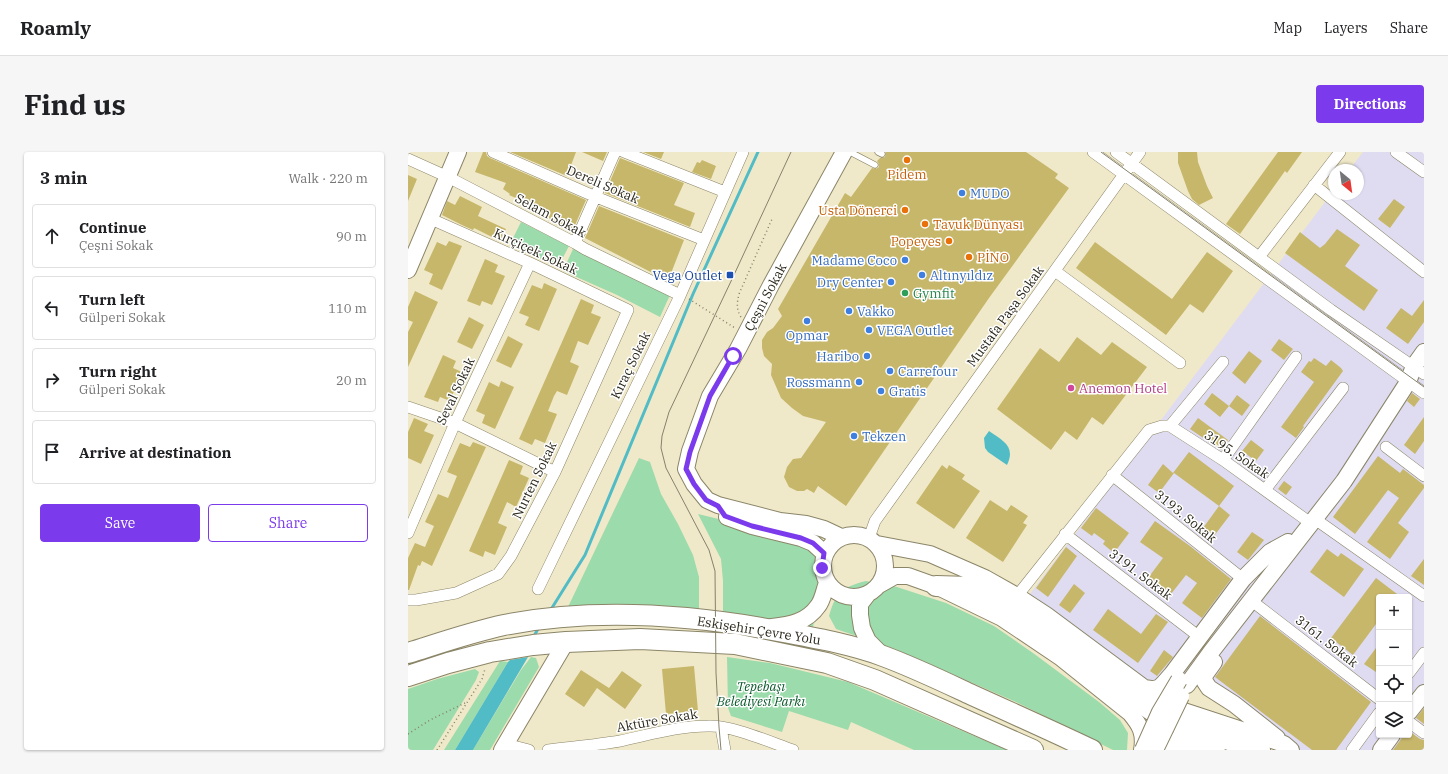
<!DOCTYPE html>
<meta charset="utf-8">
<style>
body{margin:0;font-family:"IBM Plex Serif",serif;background:#f6f6f6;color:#202124}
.controls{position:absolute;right:12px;bottom:12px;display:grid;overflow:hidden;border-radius:4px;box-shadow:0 1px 3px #0004}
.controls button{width:36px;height:36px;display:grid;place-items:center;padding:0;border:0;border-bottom:1px solid #e0e0e0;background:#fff;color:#202124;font:20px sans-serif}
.compass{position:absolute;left:920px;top:12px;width:36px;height:36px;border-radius:50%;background:#fff;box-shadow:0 1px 3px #0004;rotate:151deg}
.stop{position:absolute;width:12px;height:12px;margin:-9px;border:3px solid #7c3aed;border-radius:50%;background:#fff}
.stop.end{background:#7c3aed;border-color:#fff;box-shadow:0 1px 4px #0008}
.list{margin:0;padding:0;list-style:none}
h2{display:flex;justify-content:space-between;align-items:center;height:52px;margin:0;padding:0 16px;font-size:17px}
h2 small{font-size:13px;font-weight:400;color:#757577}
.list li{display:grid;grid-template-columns:26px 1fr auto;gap:12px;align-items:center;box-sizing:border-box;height:64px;margin:0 8px 8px;padding:0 8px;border:1px solid #e0e0e0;border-radius:4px}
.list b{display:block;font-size:15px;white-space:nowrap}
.list p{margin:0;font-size:13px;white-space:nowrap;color:#757577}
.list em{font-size:13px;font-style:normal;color:#757577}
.actions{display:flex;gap:8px;padding:12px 16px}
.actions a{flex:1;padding:9px 0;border:1px solid #7c3aed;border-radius:4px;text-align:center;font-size:14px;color:#7c3aed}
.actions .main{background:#7c3aed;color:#fff}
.icon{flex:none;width:22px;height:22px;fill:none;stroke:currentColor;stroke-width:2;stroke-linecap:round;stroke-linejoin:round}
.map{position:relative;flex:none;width:1016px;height:598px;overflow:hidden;border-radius:4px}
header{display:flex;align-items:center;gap:24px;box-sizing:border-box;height:56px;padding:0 20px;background:#fff;border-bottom:1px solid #e0e0e0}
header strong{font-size:19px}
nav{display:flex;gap:22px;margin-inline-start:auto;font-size:14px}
.intro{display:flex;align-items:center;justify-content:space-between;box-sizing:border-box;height:96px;padding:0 24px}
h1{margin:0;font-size:28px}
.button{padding:10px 18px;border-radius:4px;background:#7c3aed;color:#fff;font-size:14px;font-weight:700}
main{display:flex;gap:24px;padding:0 24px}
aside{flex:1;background:#fff;border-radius:4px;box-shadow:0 1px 3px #0004}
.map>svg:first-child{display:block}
.industrial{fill:#dfdbf1;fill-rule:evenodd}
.green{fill:#9cdbac}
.water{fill:#51bcc6}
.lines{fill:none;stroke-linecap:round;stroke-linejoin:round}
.stream{stroke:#51bcc6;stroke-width:3}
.building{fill:#c7b76b}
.lane-casing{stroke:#8b8568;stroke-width:7}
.street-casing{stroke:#8b8568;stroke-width:12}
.secondary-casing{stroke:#8b8568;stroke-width:18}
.highway-casing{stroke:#8b8568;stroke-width:22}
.path{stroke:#85816b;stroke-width:1.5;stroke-dasharray:1 3;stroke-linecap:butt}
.lane{stroke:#fff;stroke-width:5.5}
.street{stroke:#fff;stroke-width:11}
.secondary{stroke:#fff;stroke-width:16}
.highway{stroke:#fff;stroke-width:20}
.tram{stroke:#85816b;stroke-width:1}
.secondary-bridge-casing{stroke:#8b8568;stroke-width:18;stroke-linecap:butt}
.secondary-bridge{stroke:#fff;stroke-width:16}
.route{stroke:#7c3aed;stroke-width:5}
.food-dot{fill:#e8710a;stroke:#fff;stroke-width:1.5}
.shop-dot{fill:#3f7fe0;stroke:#fff;stroke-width:1.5}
.transit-dot{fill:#1a4fb4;stroke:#fff;stroke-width:1.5}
.leisure-dot{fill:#2e9e5b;stroke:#fff;stroke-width:1.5}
.hotel-dot{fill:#d1479c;stroke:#fff;stroke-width:1.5}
.labels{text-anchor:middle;stroke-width:3;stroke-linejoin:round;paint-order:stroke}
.food-label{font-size:13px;fill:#c56008;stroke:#fff;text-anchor:end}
.street-label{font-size:13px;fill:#2a271b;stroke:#fff}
.shop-label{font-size:13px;fill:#366cbe;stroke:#fff;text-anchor:start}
.transit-label{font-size:13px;fill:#164399;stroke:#fff;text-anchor:end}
.leisure-label{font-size:13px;fill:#27864d;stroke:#fff;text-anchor:start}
.hotel-label{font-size:13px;fill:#b23c85;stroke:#fff;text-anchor:start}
.park-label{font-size:13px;font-style:italic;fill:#08572a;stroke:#fff}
</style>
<header>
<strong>Roamly</strong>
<nav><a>Map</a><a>Layers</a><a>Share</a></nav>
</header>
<div class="intro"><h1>Find us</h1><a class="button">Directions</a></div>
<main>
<aside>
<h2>3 min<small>Walk · 220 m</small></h2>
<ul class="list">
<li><svg class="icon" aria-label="ahead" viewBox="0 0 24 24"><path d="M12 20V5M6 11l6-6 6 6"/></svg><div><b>Continue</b><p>Çeşni Sokak</p></div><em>90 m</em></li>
<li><svg class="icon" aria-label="left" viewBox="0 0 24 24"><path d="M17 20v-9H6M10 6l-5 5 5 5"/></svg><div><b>Turn left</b><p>Gülperi Sokak</p></div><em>110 m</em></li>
<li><svg class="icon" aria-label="right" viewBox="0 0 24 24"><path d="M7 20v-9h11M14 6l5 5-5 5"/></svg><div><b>Turn right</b><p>Gülperi Sokak</p></div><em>20 m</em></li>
<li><svg class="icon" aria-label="arrive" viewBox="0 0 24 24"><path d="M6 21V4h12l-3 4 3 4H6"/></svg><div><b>Arrive at destination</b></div></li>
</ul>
<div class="actions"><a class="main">Save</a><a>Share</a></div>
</aside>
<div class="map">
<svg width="1016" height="598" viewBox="0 0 1016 598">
<rect width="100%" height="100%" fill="#f0e9c9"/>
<path class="industrial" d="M955,0H1016V598H882L846,575L773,520L753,541L622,442L926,38V42H950V18H941ZM971,445H1001V583H971Z"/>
<path class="green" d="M113,70L161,94L150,115L102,92Z
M165,97L262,143L252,165L209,143L155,119Z
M231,306L242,310L253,342L270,372L285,403L291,425V459L160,455Z
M290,362L406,390L417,397V414L405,475L315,461V429L313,407Z
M458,429L489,435L538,451L586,474L625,501L691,550L712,568L720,581L719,598H705L608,550L487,497L428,477L421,464C428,440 434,435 458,429Z
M123,505L128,506L131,515L82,598H65L113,518Z
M319,505L362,511L440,530L599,598H506L443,570L440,578L381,559L374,580L323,564L320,556Z
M92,509L100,510L47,598H36Z
M67,517L71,520L68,528L25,598H0V537L29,527Z"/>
<path class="water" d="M581,279C595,289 608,294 599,313L580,300L577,296L576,286Z
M120,505L65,598H47L100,510L102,508Z"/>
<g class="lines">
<path class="stream" d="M142,459L177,403L285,142L350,0
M125,486L131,475"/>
</g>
<path class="building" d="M75,0H78L79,4L82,6L178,48L164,80L152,75V73L110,47L101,43L102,42L95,37L98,31L67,20Z
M102,0H168L159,24Z
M174,0H199L195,9Z
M235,0H256L253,7Z
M478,0H618L650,22L647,26L661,36L581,146L438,354L410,334L406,341L399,337L396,339H389L381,335L376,325L379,315L385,307L393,306L418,270L395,264L384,256L373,246L363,223L364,212L356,204L354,196V188L359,180L365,176L374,164L370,157L437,41L443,45L464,16L468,17L471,15V12L469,9L472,6L477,5Z
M770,0H789L790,10L799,34L805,46L791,53L784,47L780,39L770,11Z
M870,0H894L879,21L877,19L832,82L818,72Z
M212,6L276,31L266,53L287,61L282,75L197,41Z
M294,8L308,14L303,27L284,20L289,10L292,11Z
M0,23L9,27L0,49Z
M52,44L74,55L70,64L98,77L92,89L66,76L65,78L56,74L34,63L39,49L47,53Z
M986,47L997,55L982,76L970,67Z
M191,54L276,88L260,129L177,86Z
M929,77L952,93L937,114L970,138L956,159L877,101L892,80L912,96L917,92Z
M41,89L54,94L34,138L21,132L25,122L16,118L29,90L38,94Z
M687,90L764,147L799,100L825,119L795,161L782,152L758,183L668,116Z
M77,107L90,113L87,120L97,124L84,153L74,149L72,154L59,149Z
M136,131L149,137L131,179L117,173L121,165L111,161L124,133L134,137Z
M7,139L30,150L0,215V180L5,170L0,168V155Z
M173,147L186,153L183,161L193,165L180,193L170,189L162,210L171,214L159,243L149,239L146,244L140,259L149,262L137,291L127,287L124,293L111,287Z
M1016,148V170L1000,192L978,176L993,156L1004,164Z
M61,165L76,173L64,197L49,190Z
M100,184L115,192L103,216L88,209Z
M669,185L693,203L704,190L739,215L695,273L684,265L669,288L657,279L643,298L589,257L632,196L651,210Z
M871,187L885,197L876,208L863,198Z
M841,199L854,209L837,232L824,221Z
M35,203L48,209L45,216L54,220L42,249L32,245L30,250L16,245Z
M906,206L918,214L923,208L933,216L935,219L895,274L896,275L888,286L873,275L906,230L893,220L901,209L903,210Z
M93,229L106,235L87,277L74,271L77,263L68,259L81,230L91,235Z
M804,241L821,254L812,265L796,252Z
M1004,241L1012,247L1006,255L999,249Z
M829,243L842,253L834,264L821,254Z
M1016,265V289L1007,302L996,293Z
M6,266L20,272L16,279L26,283L13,312L0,306V280Z
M790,266L820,288L813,298L782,277Z
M843,288L856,298L848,309L834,299Z
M65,290L78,295L24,414L14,409L12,414L10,413L1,438H0V406L7,391L17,395L19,390L26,374L17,370L30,342L40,346L49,324L39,320L52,291L62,295Z
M781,300L826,334L811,354L766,321L751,341L740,333L755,312L765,321Z
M970,304L992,321L995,317L1016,333V336L990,371L1001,380L982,407L959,390L991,346L980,338L947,382L925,365Z
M101,308L115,314L112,322L121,326L108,355L99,350L90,371L99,375L87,403L77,399L75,405L61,399Z
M534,313L539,317L541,313L557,323L554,327L572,339L546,377L508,351Z
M876,329L884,335L878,343L870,337Z
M582,348L599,359L603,353L620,364L615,371L619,373L595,410L558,386Z
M811,354L822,363L806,384L795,376Z
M688,356L721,381L706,401L695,392L697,389L686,381L684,384L673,376Z
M747,369L782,394L823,427L794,466L774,451L789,431L778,423L763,442L740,426L755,406L732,390Z
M844,380L856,388L840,408L829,400Z
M658,395L669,404L640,445L628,436Z
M919,397L930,405L933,401L956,417L936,445L902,420Z
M1016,407V433L1003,424Z
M968,426L993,445H971V468L945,503L923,486Z
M666,432L677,441L662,461L651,453Z
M700,457L733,482L748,462L760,470L730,511L685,478Z
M852,464L963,550L928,598H904L807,525Z
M971,492V522L956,512Z
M756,498L765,505L749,524L742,519Z
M286,514L290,559L258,562L254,517Z
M173,518L201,536L214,519L234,533L217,557L189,536L176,555L157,542Z
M1016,556V572L1008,566Z
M1001,579L1012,587L1016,588V598H985L996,583H1001Z"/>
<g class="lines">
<g class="lane-casing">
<path id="lane" d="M442,0L467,13
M470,0L474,2"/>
</g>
<g class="street-casing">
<path id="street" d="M85,0L188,45L296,88
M216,0L317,40
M685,0L1016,241
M708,0L923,158L1016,222
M988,0L1016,20
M0,7L40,25L167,91L177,97L272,143
M906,33L1016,120
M167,91L207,0
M851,105L932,0
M647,119L772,211
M0,255L47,271L147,320
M762,274L815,210
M978,295L1016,324
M815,308L888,205
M704,323L835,427
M857,338L935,236
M907,367L1016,444
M0,381L47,271L122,111
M657,382L785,480L791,485
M461,386L467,369L732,0
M130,437L271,146L335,0
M609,444L741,278L754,274H762L815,308L897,367
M0,448H8L48,441L90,422L103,404L147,320L220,158L122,111L23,67
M849,453L971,547
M1001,521L1016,501
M1001,570L1016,581
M313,576L317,598
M97,592L121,598
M140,598C164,595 189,593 212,589C241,583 270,574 300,574C323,573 362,590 385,598
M944,598L971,561"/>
</g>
<g class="secondary-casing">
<path id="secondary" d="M0,118L50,0
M319,365L344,374L393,386L405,391L416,401
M415 414a31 31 0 1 1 62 0a31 31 0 1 1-62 0Z
M433,385L416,377L398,372L372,369L310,353L299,348L286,332L278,317L282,299L302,244L330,197L363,133L436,0
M469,392L522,402L577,426L609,444L638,463L747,544L773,558L876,592L883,598
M471,433L487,424H500L528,434L594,466L652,505L722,561C732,573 737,581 734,598
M459,443L452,452V463L454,476L460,489L475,504
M364,475C382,473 399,470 410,454C415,448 416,438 419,431
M806,510L796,524L797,530L801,536L826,552L869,586
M779,533L803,500L936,329L1000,230L1006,214L1016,200
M735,536C753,539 752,535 764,522L835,427L862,400L880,390
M1001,560L1016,541
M94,598L158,490
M973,598L984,583"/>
</g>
<g class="highway-casing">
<path id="highway" d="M528,434L562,435L593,450L628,473L743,558L772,572L852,598
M0,501C32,491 64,480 96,473C189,455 289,463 381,481C413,487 445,493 475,504C505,515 534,529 564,543C604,561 644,579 684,598
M0,524L40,511L82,500L125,493L158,490L232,487L327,492L419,511L467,528L625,598
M750,598C766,584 788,590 807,595"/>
</g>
<path class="path" d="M281,147L327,176
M333,165C328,157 329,151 331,142L364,67
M0,582L22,568L59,550
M29,598L74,527L77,517"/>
<use href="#lane" class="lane"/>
<use href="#street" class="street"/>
<use href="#secondary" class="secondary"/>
<use href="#highway" class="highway"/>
<path class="tram" d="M693,0L1016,235
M313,598L311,575L308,521L307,419L301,398L258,316L253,296L254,284L261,260L325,125L383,0"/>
<g class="secondary-bridge-casing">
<path id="secondary-bridge" d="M735,598L752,560L771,528
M747,598L773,544"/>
</g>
<use href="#secondary-bridge" class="secondary-bridge"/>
</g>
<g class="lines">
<path class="route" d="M325,204L302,244L282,300L278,317L286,332L298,348L310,354L317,364L344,374L393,386L405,391L416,401L414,416"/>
</g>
<g class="food-dot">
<circle cx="499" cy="8" r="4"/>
<circle cx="497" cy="58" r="4"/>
<circle cx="517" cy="72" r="4"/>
<circle cx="541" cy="89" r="4"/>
<circle cx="561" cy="105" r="4"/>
</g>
<g class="shop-dot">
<circle cx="554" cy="41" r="4"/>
<circle cx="497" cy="108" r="4"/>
<circle cx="514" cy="123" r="4"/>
<circle cx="483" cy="130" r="4"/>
<circle cx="441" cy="159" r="4"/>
<circle cx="399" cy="169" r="4"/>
<circle cx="461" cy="178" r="4"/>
<circle cx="459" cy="204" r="4"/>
<circle cx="482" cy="219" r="4"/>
<circle cx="451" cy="230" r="4"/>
<circle cx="473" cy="239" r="4"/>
<circle cx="446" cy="284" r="4"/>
</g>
<rect class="transit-dot" x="318" y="119" width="8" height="8" rx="2"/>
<circle class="leisure-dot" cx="497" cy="141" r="4"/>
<circle class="hotel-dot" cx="663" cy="236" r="4"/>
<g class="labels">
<g class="food-label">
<text x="499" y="27" text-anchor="middle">Pidem</text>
<text x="489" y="63">Usta Dönerci</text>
<text x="525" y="77" text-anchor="start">Tavuk Dünyası</text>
<text x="533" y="94">Popeyes</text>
<text x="569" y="110" text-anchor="start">PİNO</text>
</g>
<g class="street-label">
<text transform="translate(195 32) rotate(23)" y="5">Dereli Sokak</text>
<text transform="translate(143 63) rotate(28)" y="5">Selam Sokak</text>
<text transform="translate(128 99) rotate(25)" y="5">Kırçiçek Sokak</text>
<text transform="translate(357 145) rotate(-62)" y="5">Çeşni Sokak</text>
<text transform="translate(597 164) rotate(-54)" y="5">Mustafa Paşa Sokak</text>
<text transform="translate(222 213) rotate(-64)" y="5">Kıraç Sokak</text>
<text transform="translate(47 239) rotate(-65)" y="5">Seval Sokak</text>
<text transform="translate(829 302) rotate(34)" y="5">3195. Sokak</text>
<text transform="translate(126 328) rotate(-64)" y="5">Nurten Sokak</text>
<text transform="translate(778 364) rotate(39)" y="5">3193. Sokak</text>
<text transform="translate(733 422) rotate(37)" y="5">3191. Sokak</text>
<text transform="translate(351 478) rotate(9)" y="5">Eskişehir Çevre Yolu</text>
<text transform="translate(919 489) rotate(38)" y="5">3161. Sokak</text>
<text transform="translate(249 568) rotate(-10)" y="5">Aktüre Sokak</text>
</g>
<g class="shop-label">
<text x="562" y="46">MUDO</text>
<text x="489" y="113" text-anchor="end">Madame Coco</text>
<text x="522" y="128">Altınyıldız</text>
<text x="475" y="135" text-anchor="end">Dry Center</text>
<text x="449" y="164">Vakko</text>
<text x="469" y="183">VEGA Outlet</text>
<text x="399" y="188" text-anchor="middle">Opmar</text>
<text x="451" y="209" text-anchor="end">Haribo</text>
<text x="490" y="224">Carrefour</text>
<text x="443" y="235" text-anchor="end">Rossmann</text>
<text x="481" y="244">Gratis</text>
<text x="454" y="289">Tekzen</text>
</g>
<g class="transit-label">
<text x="314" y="128">Vega Outlet</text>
</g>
<g class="leisure-label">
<text x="505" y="146">Gymfit</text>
</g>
<g class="hotel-label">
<text x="671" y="241">Anemon Hotel</text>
</g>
<g class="park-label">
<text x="353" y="539">Tepebaşı<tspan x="353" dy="15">Belediyesi Parkı</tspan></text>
</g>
</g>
</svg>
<div class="controls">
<button>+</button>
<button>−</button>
<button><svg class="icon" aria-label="locate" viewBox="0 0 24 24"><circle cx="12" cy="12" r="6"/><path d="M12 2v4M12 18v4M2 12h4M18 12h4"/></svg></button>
<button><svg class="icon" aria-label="layers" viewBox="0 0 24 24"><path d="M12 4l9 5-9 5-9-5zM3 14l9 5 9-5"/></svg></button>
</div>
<svg class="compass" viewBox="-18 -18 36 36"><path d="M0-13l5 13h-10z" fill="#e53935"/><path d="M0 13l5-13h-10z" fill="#757577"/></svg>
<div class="stop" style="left:325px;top:204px"></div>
<div class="stop end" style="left:414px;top:416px"></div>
</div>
</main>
